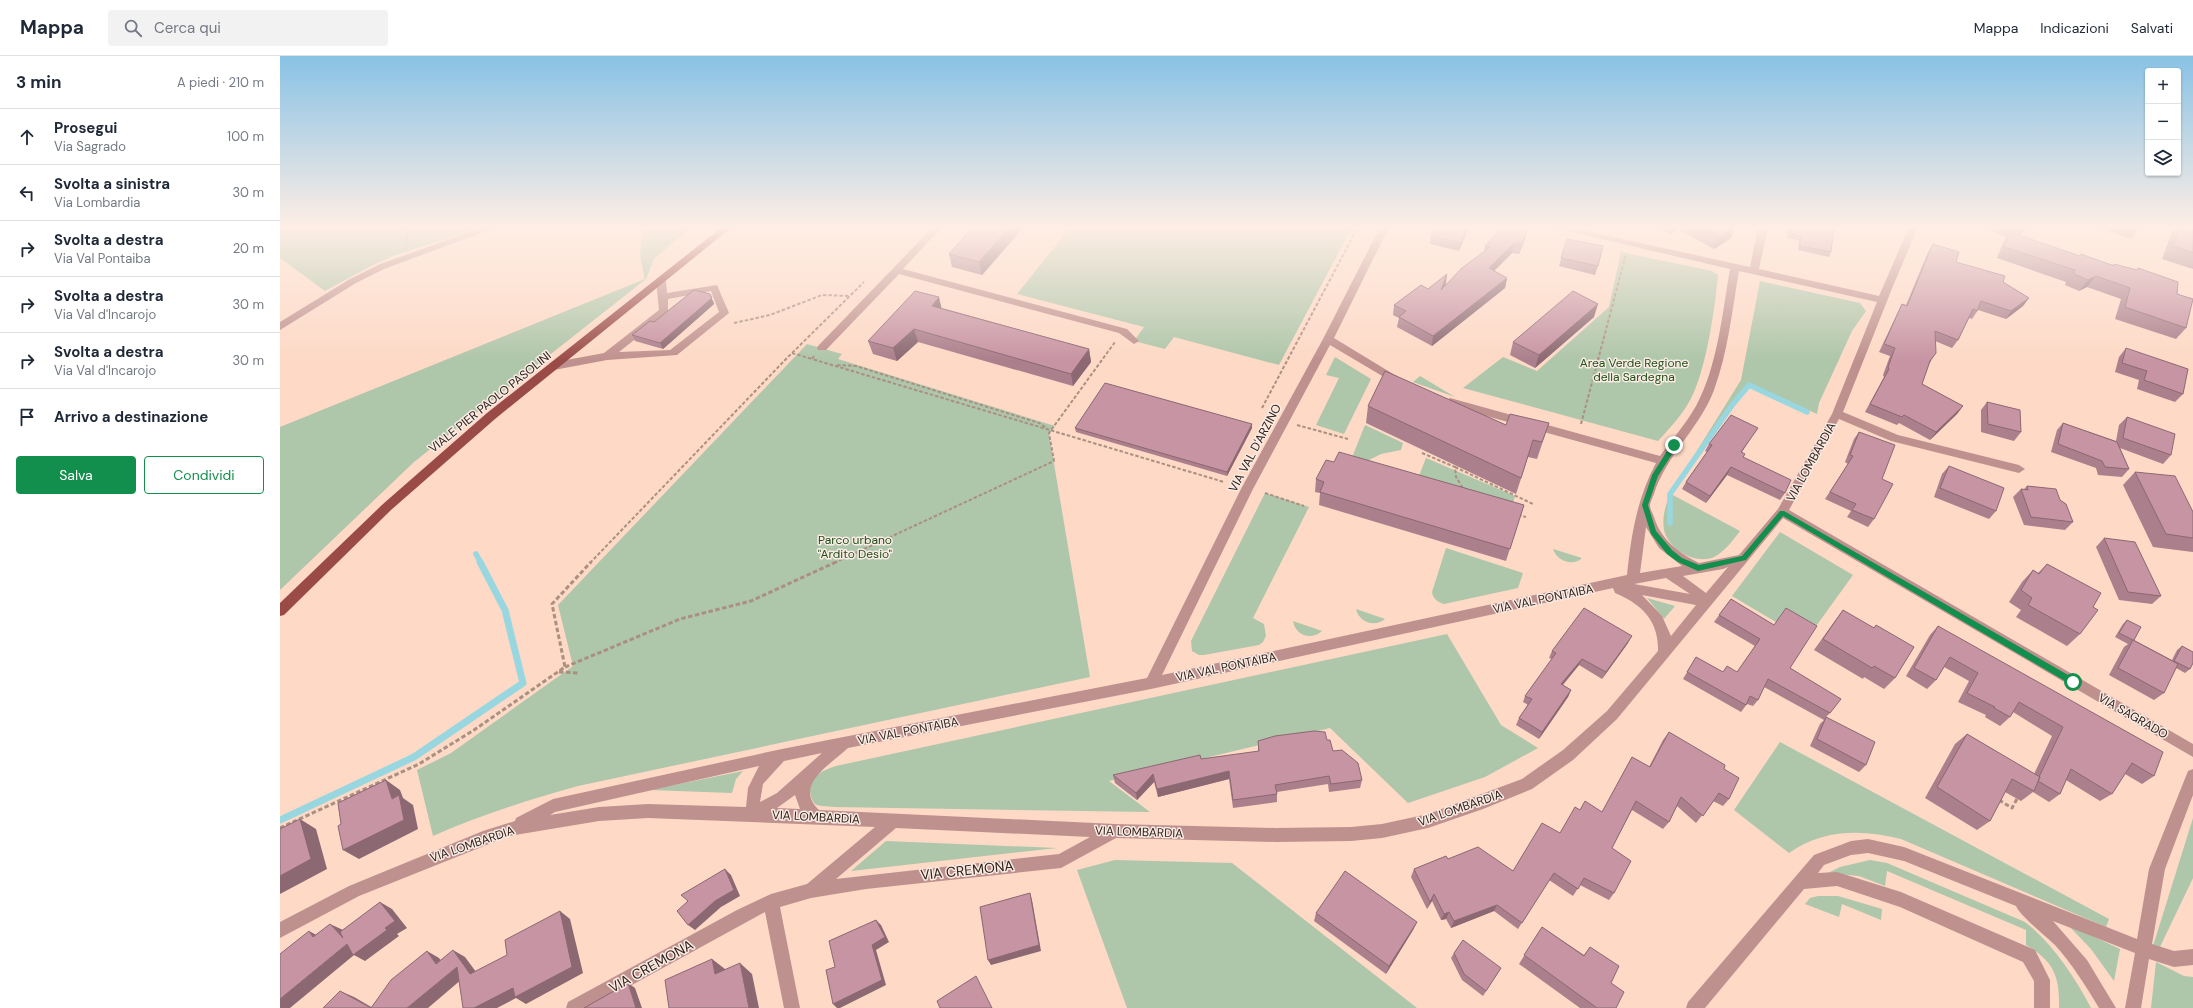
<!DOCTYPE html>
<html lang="it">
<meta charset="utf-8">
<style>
body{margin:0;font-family:"DM Sans",sans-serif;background:#f2f2f3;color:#1f2937}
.controls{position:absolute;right:12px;top:12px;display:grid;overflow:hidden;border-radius:4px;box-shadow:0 1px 3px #0004}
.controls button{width:36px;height:36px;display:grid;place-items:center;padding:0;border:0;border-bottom:1px solid #e0e1e3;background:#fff;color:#1f2937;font:20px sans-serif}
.stop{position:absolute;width:12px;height:12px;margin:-9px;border:3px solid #128f4c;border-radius:50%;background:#fff}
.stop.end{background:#128f4c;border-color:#fff;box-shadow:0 1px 4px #0008}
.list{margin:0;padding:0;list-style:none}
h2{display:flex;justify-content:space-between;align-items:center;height:52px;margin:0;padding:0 16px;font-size:17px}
h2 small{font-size:13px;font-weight:400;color:#747a83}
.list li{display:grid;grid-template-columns:26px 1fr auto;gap:12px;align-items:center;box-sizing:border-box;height:56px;padding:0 16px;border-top:1px solid #e0e1e3}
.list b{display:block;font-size:15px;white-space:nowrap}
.list p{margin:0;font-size:13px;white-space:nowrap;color:#747a83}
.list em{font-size:13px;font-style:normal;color:#747a83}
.actions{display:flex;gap:8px;padding:12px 16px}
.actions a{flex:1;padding:9px 0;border:1px solid #128f4c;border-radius:4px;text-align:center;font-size:14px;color:#128f4c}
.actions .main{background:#128f4c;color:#fff}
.icon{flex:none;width:22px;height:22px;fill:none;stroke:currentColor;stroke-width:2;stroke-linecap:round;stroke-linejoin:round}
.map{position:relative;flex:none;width:1913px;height:952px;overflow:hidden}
header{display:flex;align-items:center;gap:24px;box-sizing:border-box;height:56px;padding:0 20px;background:#fff;border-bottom:1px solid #e0e1e3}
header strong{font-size:19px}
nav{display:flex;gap:22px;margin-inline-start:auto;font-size:14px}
.search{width:280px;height:36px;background:#f2f2f3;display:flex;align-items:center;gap:10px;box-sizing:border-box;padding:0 14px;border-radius:4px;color:#747a83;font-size:15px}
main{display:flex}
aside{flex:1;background:#fff}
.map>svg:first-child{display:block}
.green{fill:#aec6aa}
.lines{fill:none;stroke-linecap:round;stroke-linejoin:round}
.stream-far1{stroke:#98d7e0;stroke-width:5.5}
.stream{stroke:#98d7e0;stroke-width:7}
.path-far1{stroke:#ab9082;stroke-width:2;stroke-dasharray:3.5 2;stroke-linecap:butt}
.path{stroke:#ab9082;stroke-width:3;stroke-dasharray:4.5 2.5;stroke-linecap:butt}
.minor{fill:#bf918e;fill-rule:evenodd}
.major{fill:#9a4b48;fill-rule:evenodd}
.wall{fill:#ab7f8c}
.shaded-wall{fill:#8b6872}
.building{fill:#c794a3;stroke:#8b6872}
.route{fill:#128f4c}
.labels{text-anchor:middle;stroke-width:3;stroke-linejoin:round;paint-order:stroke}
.park-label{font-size:12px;fill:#204e1a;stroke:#faece4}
.street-label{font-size:12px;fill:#2e211a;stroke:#faece4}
.near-street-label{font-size:14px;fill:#2e211a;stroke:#faece4}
</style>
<header>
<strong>Mappa</strong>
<div class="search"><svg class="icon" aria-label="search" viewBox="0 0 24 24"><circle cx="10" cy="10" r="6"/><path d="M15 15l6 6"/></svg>Cerca qui</div>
<nav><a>Mappa</a><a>Indicazioni</a><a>Salvati</a></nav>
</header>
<main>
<aside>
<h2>3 min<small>A piedi · 210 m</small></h2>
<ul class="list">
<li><svg class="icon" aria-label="ahead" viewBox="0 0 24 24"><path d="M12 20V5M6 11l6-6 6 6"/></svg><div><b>Prosegui</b><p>Via Sagrado</p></div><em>100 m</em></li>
<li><svg class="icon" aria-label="left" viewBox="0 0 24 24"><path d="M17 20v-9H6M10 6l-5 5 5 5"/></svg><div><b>Svolta a sinistra</b><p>Via Lombardia</p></div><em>30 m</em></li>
<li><svg class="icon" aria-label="right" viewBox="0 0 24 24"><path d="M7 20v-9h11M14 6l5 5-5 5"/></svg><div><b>Svolta a destra</b><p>Via Val Pontaiba</p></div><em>20 m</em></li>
<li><svg class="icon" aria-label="right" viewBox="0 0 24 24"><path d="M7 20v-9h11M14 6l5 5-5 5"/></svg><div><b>Svolta a destra</b><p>Via Val d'Incarojo</p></div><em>30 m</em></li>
<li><svg class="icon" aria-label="right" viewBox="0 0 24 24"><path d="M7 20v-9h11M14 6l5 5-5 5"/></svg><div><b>Svolta a destra</b><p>Via Val d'Incarojo</p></div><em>30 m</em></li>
<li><svg class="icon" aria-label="arrive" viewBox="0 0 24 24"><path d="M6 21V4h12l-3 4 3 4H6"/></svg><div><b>Arrivo a destinazione</b></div></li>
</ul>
<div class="actions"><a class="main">Salva</a><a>Condividi</a></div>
</aside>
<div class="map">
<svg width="1913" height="952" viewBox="0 0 1913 952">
<rect width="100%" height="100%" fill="#fdd9c6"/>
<path class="green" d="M0,171H202L113,200L91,210L45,235L0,202Z
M366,171H411L374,203L366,223L134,406L0,534V371L365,223C360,201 357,193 366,171Z
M791,171H1072L999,309L894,281L885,293L854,285L864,271L737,238Z
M1341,196L1432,215L1438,219C1435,252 1427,306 1414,336C1406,355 1391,371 1378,385L1183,332L1223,301L1257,315L1329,251Z
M1480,225L1580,247L1586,255L1572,275L1539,347L1537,358L1469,327L1391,438L1460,475C1453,484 1446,494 1436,500C1418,510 1389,495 1384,474C1382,461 1385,451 1390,438L1461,324Z
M527,288L562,298L558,303L775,370L769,378L810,621L298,730C248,744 200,759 153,780L137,714L171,697L293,610L278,549Z
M1055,301L1091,323L1064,378L1036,369L1059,322L1046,319Z
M1140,320L1175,341L1133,326Z
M1085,369L1123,387L1121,394L1101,398L1087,405L1071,404Z
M1146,402L1235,440L1231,455L1137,425Z
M985,437L1029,451L973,562L984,568L986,580L983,586L979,589L924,599H919L912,595L911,585Z
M1500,476L1573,519L1526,584L1452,540Z
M1166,492L1243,517L1238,532L1164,548C1158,546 1153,543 1152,536Z
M1273,493L1302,502C1293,511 1277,505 1273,493Z
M1367,542L1395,550L1384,563Z
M1076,553L1105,563C1094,572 1079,566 1076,553Z
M1013,565L1042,575C1031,585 1015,579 1013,565Z
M1167,578L1221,669L1258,692L1205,721L1128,747L1050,672L829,725L870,756L554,751C548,750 540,751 535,748C532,745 531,741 530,736C528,721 543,714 556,710Z
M1500,686L1829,863L1826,871L1621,783C1583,773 1542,773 1509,797L1454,754Z
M463,715L456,723L452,737L370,734Z
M1913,762V822L1879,893L1873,890Z
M606,785L777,792L571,815Z
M835,804L952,807L1137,952H847L797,814Z
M1590,804L1607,807L1745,866C1773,888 1794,920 1811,952H1779C1780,921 1774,905 1746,889V874L1607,815L1605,830L1579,820L1548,817L1560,811Z
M1538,840H1558L1602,853L1601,864L1562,848L1559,861L1525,848L1530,842Z
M1787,868L1840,893L1834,925L1811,893Z
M1876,906L1904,920L1913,921V952H1871Z"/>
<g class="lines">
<path class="stream-far1" d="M1390,467V438L1453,348L1469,329L1527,356
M196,498L201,507"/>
<path class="stream" d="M0,764L134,701L243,627L225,554L200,506"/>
<path class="path-far1" d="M123,171L127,180V188
M454,267L490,259L542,239L569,240
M512,297L532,303
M534,300L532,303L944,426
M557,309L576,310L759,367L767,372
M982,352L1078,171
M1301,368L1346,198
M1017,369L1068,383
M1142,397L1175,411L1176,421L1184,434
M1175,411L1253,448
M985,437L1024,450
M1238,459L1246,461
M310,507L506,303L584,226
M554,507L774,405L769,377L835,286"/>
<path class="path" d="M285,611L400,563L471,545L556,506
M279,616L300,617
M1719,744L1732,752L1738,741
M0,772L139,708L194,674L285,611L272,548L311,506"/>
<path class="minor" d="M203,171H217L104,213L76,227L0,274V266L70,223L98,209Z
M653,171H662L623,213L847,273L859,285L854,288L839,277L619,218L546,294H538L537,292L538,290Z
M1100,171H1109L1054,282L1123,324L1118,328L1114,327L1050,289L973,433L882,619L1347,519C1351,480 1357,442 1376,407L1170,350L1165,346L1170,342L1380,400C1392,383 1406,368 1416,350C1438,309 1442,258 1450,213L1270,171H1288L1470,211L1478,171H1488L1479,213L1599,240L1629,171H1638L1613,230L1563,356L1618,379L1739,409L1745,413L1739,417L1611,385L1559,363L1509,454L1913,688V701L1503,462L1337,663L1293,704L1252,733L1203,753L1148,772L1102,782L1071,785L996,786L836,782L781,812L586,833L531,842L500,851L520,952H504L485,856L310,952H286L288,946L457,854L491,838L527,828L595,771L368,762L319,765L229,780L79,840L0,882V866L69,830L203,775L235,765L236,762L273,743L502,693L867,622L961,433L1043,283ZM1459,215L1597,246L1552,358L1498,453L1459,499L1419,507C1399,497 1381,484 1374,461C1373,458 1370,453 1370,450C1370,446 1373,441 1374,438C1386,399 1420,372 1434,334C1448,296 1452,255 1459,215ZM1366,471L1379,492L1402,510L1360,517ZM1448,511L1426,537L1403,520L1443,513ZM1386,522L1410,538L1354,528ZM1333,532L1335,537C1361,548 1379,564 1378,595L1327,655L1283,694L1242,723L1148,758L1102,768L1071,771L996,772L835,768L539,754C513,729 550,709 568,692L871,633ZM1362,539L1416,549L1391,580L1382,560ZM542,697L497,737L480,746L483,728L504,705ZM479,710L468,732L466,751L368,748L319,751L270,759L275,756ZM515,739L520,753L497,752ZM616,772L810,781L779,798L556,823Z
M381,222L386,225L387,237L437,229L449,257L397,299L327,304L274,314L270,313L269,310L270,307L324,297L379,254L376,225ZM431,235L439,256L390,294L339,296L388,257V243Z
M1913,713V739L1885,813L1872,888L1894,895L1913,893V909L1894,911L1869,903L1861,952H1845L1855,897L1773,865L1807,904L1836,952H1819C1806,930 1792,908 1775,889C1765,879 1741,861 1736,850L1624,805L1588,797L1571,799L1544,809L1538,817L1557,816L1621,836L1755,894L1770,924V952H1754V925L1743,906L1620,851L1557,830L1524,833L1425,952H1406L1408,946L1534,799L1571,785L1588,783L1624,791L1857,883L1869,813L1906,720L1908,715Z"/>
<path class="major" d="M442,171H452L215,363L111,454L4,559L0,560V547L103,448L207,357Z"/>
</g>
<path class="wall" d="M693,171H744L702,219L672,211L669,198Z
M1189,171L1179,195L1150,188L1151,180Z
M1379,171H1455L1451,182L1434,193L1397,173L1390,178Z
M1508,171H1554L1551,196L1549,201L1518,194L1519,184L1507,182Z
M1701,171H1747L1741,180L1799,200L1833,209L1834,208L1897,238L1906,272L1896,283L1835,263L1841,243L1807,231L1799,235L1785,229L1786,226L1717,202L1723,187L1727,181Z
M1816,171H1860L1851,183Z
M1897,171H1913V213L1882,203L1891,178Z
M1245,183L1239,198L1232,197L1214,215L1227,222L1225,232L1152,290L1117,271L1119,262L1113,259L1114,249L1148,233L1167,218L1165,230L1204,196L1205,190Z
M1287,183L1318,210L1315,219L1279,210Z
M1653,188L1676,206L1723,226L1749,242L1743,250L1726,263L1698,254L1692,263L1689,262L1678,284L1672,292L1655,285L1651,305L1649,308L1642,328L1683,350L1677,358L1650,384L1619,367L1617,369L1585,356L1604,321L1603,319L1610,300L1599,296L1618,256L1622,248L1626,249L1648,196Z
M433,244L434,248L383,293L355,285L352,279L374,266Z
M662,252L809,293L811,306L793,330L638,286L617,305L593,298L588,285Z
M1314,261L1255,312L1230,299L1233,286Z
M1846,292L1903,338L1895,346L1857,333L1859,324L1835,316L1839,301Z
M1707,346L1741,376L1734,385L1701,376V354Z
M1088,350L1226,369L1269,367L1257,403L1248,401L1236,438L1086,367Z
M1847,361L1891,399L1883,408L1840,392L1849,413L1842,421L1818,419L1816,412L1771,396L1777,374L1783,367L1836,385L1839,369Z
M972,368V372L947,420L796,376L795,372Z
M1478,372L1473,379L1462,396L1463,401L1505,437L1500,444L1447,419L1426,447L1402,433L1406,426L1427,396L1425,395L1429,388Z
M1579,376L1602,423L1594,463L1588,471L1567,461L1571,455L1545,443L1568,408L1565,406L1574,383Z
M1054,406L1244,449L1226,505L1039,449L1040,437L1035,436L1036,423Z
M1669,410L1716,455L1709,463L1654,441L1662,418Z
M1855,416L1913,482V496L1873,491L1843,429Z
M1747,430L1780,444L1793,466L1785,474L1744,469L1733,441L1741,433H1744Z
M1824,482L1881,540L1872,548L1839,544L1816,491Z
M1767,508L1813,551L1800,578L1787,590L1736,561L1741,554L1729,546L1742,526L1753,514L1758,517Z
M1451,543L1510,612L1550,657L1546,661L1586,709L1579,716L1530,690L1540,668L1544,664L1484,631L1478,644L1473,650L1467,648L1461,656L1403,623L1416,601L1443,616H1457L1475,590L1434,566Z
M1563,554L1615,622L1604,633L1584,621L1583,623L1534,594L1554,566Z
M1847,564L1854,584L1892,604L1897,594L1902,590L1910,613L1905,617L1896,612L1884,637L1874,644L1829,619L1844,591L1848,588L1835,581L1843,568Z
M1658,570L1874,720L1862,728L1845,718L1832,738L1820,745L1786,724L1780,738L1769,746L1753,736L1741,745L1725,736L1710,765L1697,774L1645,742L1675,688L1687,678L1754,718L1772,680L1733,656L1730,661L1720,670L1705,661L1706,659L1678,646L1689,625L1664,611L1656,624L1647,633L1626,620L1650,579Z
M1348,587L1322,623L1299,609L1283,629L1291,634L1288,641L1259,683L1236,669L1239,662L1248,649L1243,646L1245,640L1272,603L1269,602L1272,595Z
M1389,676L1444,713L1449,743L1443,750L1433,745L1416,767L1397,750L1389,766L1383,773L1352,754L1332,792L1334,837L1329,844L1300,829L1293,840L1269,824L1238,873L1214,855L1171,872L1166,863L1161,864L1152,845L1147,853L1131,821L1134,813L1168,803L1233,815L1280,777L1300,754L1322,756L1352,701L1369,711L1383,684Z
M1047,684L1053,695L1082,724L1080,732L1049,736L1048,728L997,736V746L953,752L949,723L878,741L874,726L857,744L835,727L833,719L921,703L978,696V685Z
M1036,857L1137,866L1133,874L1106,918L1034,865Z
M1262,871L1304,899L1310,891L1331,927L1336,952H1300L1239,908Z
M1174,897L1221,912L1203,940L1182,924L1171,902Z"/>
<path class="shaded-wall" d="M730,171H744L702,219L699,206Z
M1187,171H1189L1179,195L1181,187Z
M1393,171H1398L1397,173L1390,178Z
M1453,171H1455L1451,182L1434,193L1439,181Z
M1247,173L1245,183L1239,198L1242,187Z
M1234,187L1232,197L1207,222L1209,212Z
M1167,218L1166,228L1159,244L1161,234Z
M1816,220L1807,231L1799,235L1808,224Z
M1227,222L1225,232L1152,290L1153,280Z
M430,238L434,248L383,293L380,287Z
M659,241L662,254L652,250Z
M1749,242L1743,250L1726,263L1731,255Z
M1318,248L1314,261L1255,312L1259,299Z
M634,273L638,286L617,305L613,292Z
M809,293L811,306L793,330L791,318Z
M1683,350L1677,358L1650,384L1656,376Z
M972,368V372L947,420V416Z
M1451,411L1447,419L1426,447L1430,440Z
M1352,580L1348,587L1322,623L1326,616Z
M1302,603L1299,609L1278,634L1281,628Z
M1291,634L1288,641L1259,683L1262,676Z
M949,715V723L878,741L877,733Z
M873,718L874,726L857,744L856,737Z
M106,724L120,734L123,742L133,749L138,773L79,803L63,794L112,743Z
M20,763L36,773L47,813L0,838V820Z
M445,813L451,819L460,840L441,851L415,874L408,869Z
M750,837L752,844L761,895L711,909L708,904Z
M1154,838L1152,845L1147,853L1150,846Z
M100,846L112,853L127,872L117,878L119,880L85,905L74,899L10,952H0V943L67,888L105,872Z
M1217,849L1214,855L1171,872L1174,865Z
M280,855L290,863L303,917L246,948L236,942L217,952H194Z
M1169,856L1166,863L1161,864L1164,858Z
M596,864L601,869L609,886L596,894L606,929L560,952H557L553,948L592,889Z
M1137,866L1133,874L1106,918L1109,910Z
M50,868L63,874V882Z
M29,875L42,882L33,881Z
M173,894L185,901L202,924L190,918Z
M147,895L159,902L168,914L156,908Z
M432,903L445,913L448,928L435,918Z
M460,907L472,918L479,952H469Z
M177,911L189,917L148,952H127Z
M348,927L355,932L362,952H356Z
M60,935L74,941L93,952H91Z"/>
<path class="building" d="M693,171H730L699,206L669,198Z
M1155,171H1187L1181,187L1151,180Z
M1219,171H1239L1247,173L1242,187H1234L1209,212L1227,222L1153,280L1119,261L1126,255L1114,249L1141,229L1148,233L1167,218L1161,234L1182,212L1210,191L1205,190L1216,178Z
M1421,171H1453L1439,181Z
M1510,171H1554L1551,196L1520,190L1521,180L1509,177Z
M1899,171H1913V197L1893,190Z
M1730,176L1800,200L1801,198L1834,210V208L1857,214L1858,212L1898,226L1897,238L1913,243L1906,272L1845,251L1850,232L1816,220L1808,224L1794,218L1795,214L1724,191Z
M1287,183L1323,190L1318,210L1281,202Z
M1653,188L1679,196L1676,206L1725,220L1723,226L1749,242L1731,255L1701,245L1697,255L1693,253L1678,284L1655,275L1656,297L1650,305L1642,328L1683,350L1656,376L1624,359L1622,361L1590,348L1609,313L1608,311L1615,292L1604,288L1622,248L1627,250Z
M414,234L430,238L432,242L380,287L352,279L370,265L374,266Z
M635,235L659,241L652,250L809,293L791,318L634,273L613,292L588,285Z
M1293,235L1318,248L1259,299L1233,286Z
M1846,292L1908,313L1903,338L1864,324L1867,315L1842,307Z
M1105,315L1226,369L1230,358L1269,367L1262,386L1253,384L1241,422L1088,350Z
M825,327L972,368L947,416L795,372Z
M1707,346L1740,354L1741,376L1708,368Z
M1451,359L1478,372L1461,396L1465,398L1463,401L1511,424L1505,437L1451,411L1430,440L1406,426L1432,389L1429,388Z
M1847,361L1895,378L1891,399L1843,382Z
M1783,367L1837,386L1849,413L1825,411L1822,405L1778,388Z
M1579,376L1615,389L1602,423L1613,428L1594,463L1572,454L1576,448L1550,436L1573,400L1570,399Z
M1059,396L1244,449L1230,493L1040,436L1044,426L1036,423L1046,404L1054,406Z
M1669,410L1724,432L1716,455L1660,432Z
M1855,416L1895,420L1913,456V482L1886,478Z
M1747,430L1776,433L1780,444L1786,448L1793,466L1751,461L1741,433L1748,434Z
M1824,482L1855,486L1881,540L1848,536Z
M1767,508L1821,537L1813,551L1818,554L1800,578L1748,549L1752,542L1741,534L1753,514L1759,518Z
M1451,543L1494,569L1506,552L1537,570L1510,612L1561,643L1550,657L1488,623L1478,644L1470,640L1466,649L1407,616L1416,601L1443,616L1447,610L1457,616L1480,583L1439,559Z
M1304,552L1352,580L1326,616L1302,603L1281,628L1291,634L1262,676L1239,662L1252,643L1245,640L1276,597L1272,595Z
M1563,554L1594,572L1596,569L1634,591L1615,622L1594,610L1592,612L1543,583Z
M1847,564L1861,571L1854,584H1853L1839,577Z
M1658,570L1883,696L1874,720L1852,707L1832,738L1791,713L1780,738L1758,725L1760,721H1759L1783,671L1739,646L1730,661L1714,652L1715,651L1687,637L1698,617L1670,601L1656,624L1634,612Z
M1853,584L1898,608L1884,637L1838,612Z
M1902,590L1913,596V607L1910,613L1894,605Z
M1546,661L1595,686L1586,709L1537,683Z
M1034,675L1045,676L1047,684H1050L1053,695L1062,694L1078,707L1082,724L1051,728L1049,720L995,729L997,738L953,744L949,715L877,733L873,718L856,737L833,719L920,699L921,703L979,695L978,685L995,680Z
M1389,676L1445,709L1444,713L1459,722L1449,743L1439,737L1423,760L1401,741L1389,766L1356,745L1332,792L1351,805L1334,837L1304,822L1298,833L1274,817L1242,867L1217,849L1174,865L1169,856L1164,858L1154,838L1150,846L1134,813L1166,800L1168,803L1198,791L1233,815L1262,767L1280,777L1295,751L1300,754L1305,745L1322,756L1352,701L1370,711Z
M1687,678L1760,721L1754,735L1732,723L1710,765L1657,731Z
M106,724L112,743L119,739L124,764L63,794L58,770L61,768L58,747Z
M20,763L31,803L0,820V773Z
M445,813L454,834L435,845L408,869L397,855L408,845L401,839Z
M1065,815L1137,866L1109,910L1036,857Z
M750,837L759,889L708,904L700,851Z
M100,846L115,865L105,872L107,874L73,899L67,888L0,943V898L29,875L33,881L50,868L63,882L60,876Z
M280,855L292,911L235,941L233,932L194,952H183L177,911L127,952H43L60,935L91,952L111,924L147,895L156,908L173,894L190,918L227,899L225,884Z
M596,864L605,881L592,889L602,924L553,948L546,914L555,911L549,885Z
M1262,871L1304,900L1310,891L1339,910L1331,927L1344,936L1336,952H1317L1244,899Z
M1183,884L1221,912L1206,935L1184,918L1174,897Z
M432,903L435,918L460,907L469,952H389L385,924Z
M696,920L712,952H660L657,945Z
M348,927L356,952H304Z"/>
<linearGradient id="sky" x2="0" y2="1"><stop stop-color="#88c2e5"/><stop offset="0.56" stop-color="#feeee5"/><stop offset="1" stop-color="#feeee5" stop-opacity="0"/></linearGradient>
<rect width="1913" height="305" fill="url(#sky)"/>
<path class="route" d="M1392,387L1398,389L1378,420L1368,449L1376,475L1392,494L1402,502L1419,509L1462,500L1500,455H1504L1795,623V628H1790L1503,460L1466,504L1418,515L1398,506L1387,498L1371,478L1362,449L1372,419Z"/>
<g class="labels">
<g class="park-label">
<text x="1354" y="311">Area Verde Regione<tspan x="1354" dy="14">della Sardegna</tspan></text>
<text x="575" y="488">Parco urbano<tspan x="575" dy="14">"Ardito Desio"</tspan></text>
</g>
<g class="street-label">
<text transform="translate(210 346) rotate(-39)" y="4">VIALE PIER PAOLO PASOLINI</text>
<text transform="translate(975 392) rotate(-62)" y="4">VIA VAL D'ARZINO</text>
<text transform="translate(1531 406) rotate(-61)" y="4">VIA LOMBARDIA</text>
<text transform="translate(1263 543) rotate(-12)" y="4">VIA VAL PONTAIBA</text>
<text transform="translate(946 611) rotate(-12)" y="4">VIA VAL PONTAIBA</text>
<text transform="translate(1853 660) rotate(30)" y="4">VIA SAGRADO</text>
<text transform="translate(628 675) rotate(-11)" y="4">VIA VAL PONTAIBA</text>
<text transform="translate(1180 752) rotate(-19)" y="4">VIA LOMBARDIA</text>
<text transform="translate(536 761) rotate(3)" y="4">VIA LOMBARDIA</text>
<text transform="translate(859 776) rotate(2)" y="4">VIA LOMBARDIA</text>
<text transform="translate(192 788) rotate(-19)" y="4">VIA LOMBARDIA</text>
</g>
<g class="near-street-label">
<text transform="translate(687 814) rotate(-6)" y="5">VIA CREMONA</text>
<text transform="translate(371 910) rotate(-29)" y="5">VIA CREMONA</text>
</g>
</g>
</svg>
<div class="controls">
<button>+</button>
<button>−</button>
<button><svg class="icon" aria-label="layers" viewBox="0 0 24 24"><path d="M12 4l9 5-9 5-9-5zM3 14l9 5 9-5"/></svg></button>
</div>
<div class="stop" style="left:1793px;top:626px"></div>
<div class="stop end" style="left:1394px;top:389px"></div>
</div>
</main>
